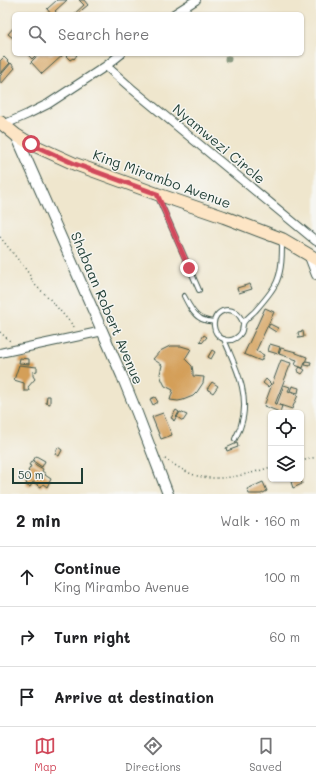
<!DOCTYPE html>
<meta charset="utf-8">
<style>
body{margin:0;font-family:Mali,sans-serif;background:#f2f2f2;color:#202124}
.controls{position:absolute;right:12px;bottom:12px;display:grid;overflow:hidden;border-radius:6px;box-shadow:0 1px 3px #0004}
.controls button{width:36px;height:36px;display:grid;place-items:center;padding:0;border:0;border-bottom:1px solid #e0e0e0;background:#fff;color:#202124;font:20px sans-serif}
.scale{position:absolute;left:12px;bottom:10px;width:71px;box-sizing:border-box;padding-left:4px;border:2px solid #1f3d34;border-top:0;font-size:11px;line-height:14px;white-space:nowrap;color:#1f3d34;-webkit-text-stroke:3px #f6f6f2;paint-order:stroke}
.stop{position:absolute;width:12px;height:12px;margin:-9px;border:3px solid #d1495b;border-radius:50%;background:#fff}
.stop.end{background:#d1495b;border-color:#fff;box-shadow:0 1px 4px #0008}
.list{margin:0;padding:0;list-style:none}
h2{display:flex;justify-content:space-between;align-items:center;height:52px;margin:0;padding:0 16px;font-size:17px}
h2 small{font-size:13px;font-weight:400;color:#757577}
.list li{display:grid;grid-template-columns:26px 1fr auto;gap:12px;align-items:center;box-sizing:border-box;height:60px;padding:0 16px;border-top:1px solid #e0e0e0}
.list b{display:block;font-size:15px;white-space:nowrap}
.list p{margin:0;font-size:13px;white-space:nowrap;color:#757577}
.list em{font-size:13px;font-style:normal;color:#757577}
.icon{flex:none;width:22px;height:22px;fill:none;stroke:currentColor;stroke-width:2;stroke-linecap:round;stroke-linejoin:round}
.map{position:relative;flex:none;width:316px;height:494px;overflow:hidden}
.search{position:absolute;background:#fff;box-shadow:0 1px 3px #0004;left:12px;right:12px;top:12px;height:44px;display:flex;align-items:center;gap:10px;box-sizing:border-box;padding:0 14px;border-radius:6px;color:#757577;font-size:15px}
.sheet{height:232px;background:#fff}
nav{display:flex;justify-content:space-around;align-items:center;box-sizing:border-box;height:56px;border-top:1px solid #e0e0e0;background:#fff;font-size:11px;color:#757577}
nav a{display:grid;justify-items:center;gap:2px}
nav .on{color:#d1495b}
.map>svg:first-child{display:block}
.building{fill:#d49f59}
.lines{fill:none;stroke-linecap:round;stroke-linejoin:round}
.service-casing{stroke:#3e564b;stroke-width:6}
.minor-casing{stroke:#3e564b;stroke-width:10}
.tertiary-casing{stroke:#3e564b;stroke-width:12}
.secondary-casing{stroke:#3e564b;stroke-width:14}
.path{stroke:#3e564b;stroke-width:1.5;stroke-dasharray:1 3;stroke-linecap:butt}
.service{stroke:#fff;stroke-width:4}
.minor{stroke:#fff;stroke-width:8}
.tertiary{stroke:#fff;stroke-width:10}
.secondary{stroke:#fde5c5;stroke-width:12}
.tree{fill:#8b9a82}
.route{stroke:#d1495b;stroke-width:5}
.labels{text-anchor:middle;stroke-width:3;stroke-linejoin:round;paint-order:stroke}
.street-label{font-size:14px;fill:#1f3d34;stroke:#f6f6f2}
</style>
<div class="map">
<svg width="316" height="494" viewBox="0 0 316 494">
<rect width="100%" height="100%" fill="#f6f6f2"/>
<filter id="ink" filterUnits="userSpaceOnUse"><feTurbulence type="fractalNoise" baseFrequency=".025" numOctaves="2"/><feDisplacementMap in="SourceGraphic" scale="8" xChannelSelector="R" yChannelSelector="G"/><feConvolveMatrix kernelMatrix="1 2 1 2 8 2 1 2 1" color-interpolation-filters="sRGB"/></filter>
<filter id="wash" filterUnits="userSpaceOnUse"><feTurbulence type="fractalNoise" baseFrequency=".012" numOctaves="4" result="noise"/><feDisplacementMap in="SourceGraphic" scale="16" xChannelSelector="R" yChannelSelector="G"/><feGaussianBlur stdDeviation="0.9" result="paint"/><feColorMatrix in="noise" values="0 0 0 0 0 0 0 0 0 0 0 0 0 0 0 0 0 1.4 0 .05"/><feComposite in="paint" operator="in"/></filter>
<g filter="url(#wash)">
<rect width="100%" height="100%" fill="#efe6cd"/>
<g id="blocks">
<path class="building" d="M57,0H67L55,11L58,14H51L47,9Z
M79,0H84L88,5L77,14H74L84,5Z
M14,27V36L13,38L8,34Z
M27,54H37L32,59Z
M39,54H64L42,74L31,62Z
M67,54H75L77,55L74,59L73,58L70,60L66,56Z
M4,57L10,63L0,74V61Z
M11,63L15,68L1,84L0,83V76Z
M250,284L252,289L239,293L237,288Z
M265,308L274,312L256,351L264,355L261,361L244,354Z
M270,324L278,328L276,332L268,327Z
M303,331L304,337L299,338L298,332Z
M204,335L207,337L202,343L200,341Z
M270,344L280,347L278,354L268,351Z
M170,346H181L191,349L185,359L192,366L193,372V376L204,377L203,383L197,392L193,396L183,400L178,401L170,400L173,390L165,386L162,380L160,374L162,365L153,359L160,351Z
M281,348L296,352V353L307,357L303,368L295,365L297,360L279,354Z
M212,350L215,352L211,359L208,357Z
M20,358L29,359V364L19,363Z
M281,360L291,363L275,404L282,406L280,412L264,406Z
M306,361L311,362L310,366L305,365Z
M19,365L37,367V371L33,372V376L35,379L28,387L29,391H24V383L14,380Z
M300,367L305,370L302,374L297,371Z
M266,379L271,384L268,387L263,383Z
M212,382L218,386L213,393L207,389Z
M284,385L290,387L288,391L298,395L292,409L277,404Z
M292,386L299,388L298,393L290,391Z
M47,396H50V404L46,403Z
M155,397L158,402L153,405L150,399Z
M176,410L179,412L174,421L173,420V419L171,418Z
M180,412L187,415L183,421L177,417Z
M163,413L172,435L161,439L152,417Z
M237,443L238,447L227,451L226,448Z
M58,447L62,450L59,456L55,454Z
M36,456L45,461L42,467L33,461Z
M31,462L43,469L42,471L46,474L45,475L51,479L47,487L43,484L41,487L33,482L30,487L26,485L27,482H26L27,479L25,478L29,471H28L31,466L29,465Z
M299,479H301L302,484L293,488L291,482Z
M263,482L267,491L261,494H249L247,489Z"/>
</g>
</g>
<g filter="url(#ink)">
<use href="#blocks" fill-opacity="0" stroke="#3e564b" stroke-width="1"/>
<g class="lines">
<g class="service-casing">
<path id="service" d="M158,197L199,290
M184,296C188,304 193,314 200,318C204,321 209,321 214,322
M243,323C236,302 212,309 214,326C215,337 227,344 236,338C245,332 241,327 244,322C247,318 252,314 255,311C262,303 273,291 277,281C282,269 282,255 282,242
M224,339C235,366 251,395 241,425C240,430 237,434 235,439"/>
</g>
<g class="minor-casing">
<path id="minor" d="M174,14L196,0
M106,66L131,88L316,241
M3,125L28,114L48,104L106,66L121,54
M308,254L316,275
M0,353L103,331"/>
</g>
<g class="tertiary-casing">
<path id="tertiary" d="M16,135L122,376L137,413L168,494"/>
</g>
<g class="secondary-casing">
<path id="secondary" d="M0,122L16,135L31,144L75,164L157,194L224,217L282,239L316,259"/>
</g>
<path class="path" d="M0,237L24,267L29,274L34,284L48,297L76,329
M0,332L11,342
M165,459C175,465 186,473 198,476C220,482 250,474 271,467
M301,461L316,457"/>
<use href="#service" class="service"/>
<use href="#minor" class="minor"/>
<use href="#tertiary" class="tertiary"/>
<use href="#secondary" class="secondary"/>
</g>
<circle class="tree" cx="228" cy="59" r="3.5"/>
</g>
<g class="lines" filter="url(#ink)">
<path class="route" d="M31,144L75,164L157,194L189,268"/>
</g>
<g class="labels">
<g class="street-label">
<text transform="translate(219 144) rotate(40)" y="5">Nyamwezi Circle</text>
<text transform="translate(162 179) rotate(20)" y="5">King Mirambo Avenue</text>
<text transform="translate(107 308) rotate(67)" y="5">Shabaan Robert Avenue</text>
</g>
</g>
</svg>
<div class="controls">
<button><svg class="icon" aria-label="locate" viewBox="0 0 24 24"><circle cx="12" cy="12" r="6"/><path d="M12 2v4M12 18v4M2 12h4M18 12h4"/></svg></button>
<button><svg class="icon" aria-label="layers" viewBox="0 0 24 24"><path d="M12 4l9 5-9 5-9-5zM3 14l9 5 9-5"/></svg></button>
</div>
<div class="scale">50 m</div>
<div class="stop" style="left:31px;top:144px"></div>
<div class="stop end" style="left:189px;top:268px"></div>
<div class="search"><svg class="icon" aria-label="search" viewBox="0 0 24 24"><circle cx="10" cy="10" r="6"/><path d="M15 15l6 6"/></svg>Search here</div>
</div>
<section class="sheet">
<h2>2 min<small>Walk · 160 m</small></h2>
<ul class="list">
<li><svg class="icon" aria-label="ahead" viewBox="0 0 24 24"><path d="M12 20V5M6 11l6-6 6 6"/></svg><div><b>Continue</b><p>King Mirambo Avenue</p></div><em>100 m</em></li>
<li><svg class="icon" aria-label="right" viewBox="0 0 24 24"><path d="M7 20v-9h11M14 6l5 5-5 5"/></svg><div><b>Turn right</b></div><em>60 m</em></li>
<li><svg class="icon" aria-label="arrive" viewBox="0 0 24 24"><path d="M6 21V4h12l-3 4 3 4H6"/></svg><div><b>Arrive at destination</b></div></li>
</ul>
</section>
<nav>
<a class="on"><svg class="icon" aria-label="map" viewBox="0 0 24 24"><path d="M3 6l6-2 6 2 6-2v14l-6 2-6-2-6 2zM9 4v14M15 6v14"/></svg>Map</a>
<a><svg class="icon" aria-label="directions" viewBox="0 0 24 24"><path d="M12 3l9 9-9 9-9-9zM9 14v-3h6M13 9l2 2-2 2"/></svg>Directions</a>
<a><svg class="icon" aria-label="saved" viewBox="0 0 24 24"><path d="M7 4h10v16l-5-4-5 4z"/></svg>Saved</a>
</nav>
